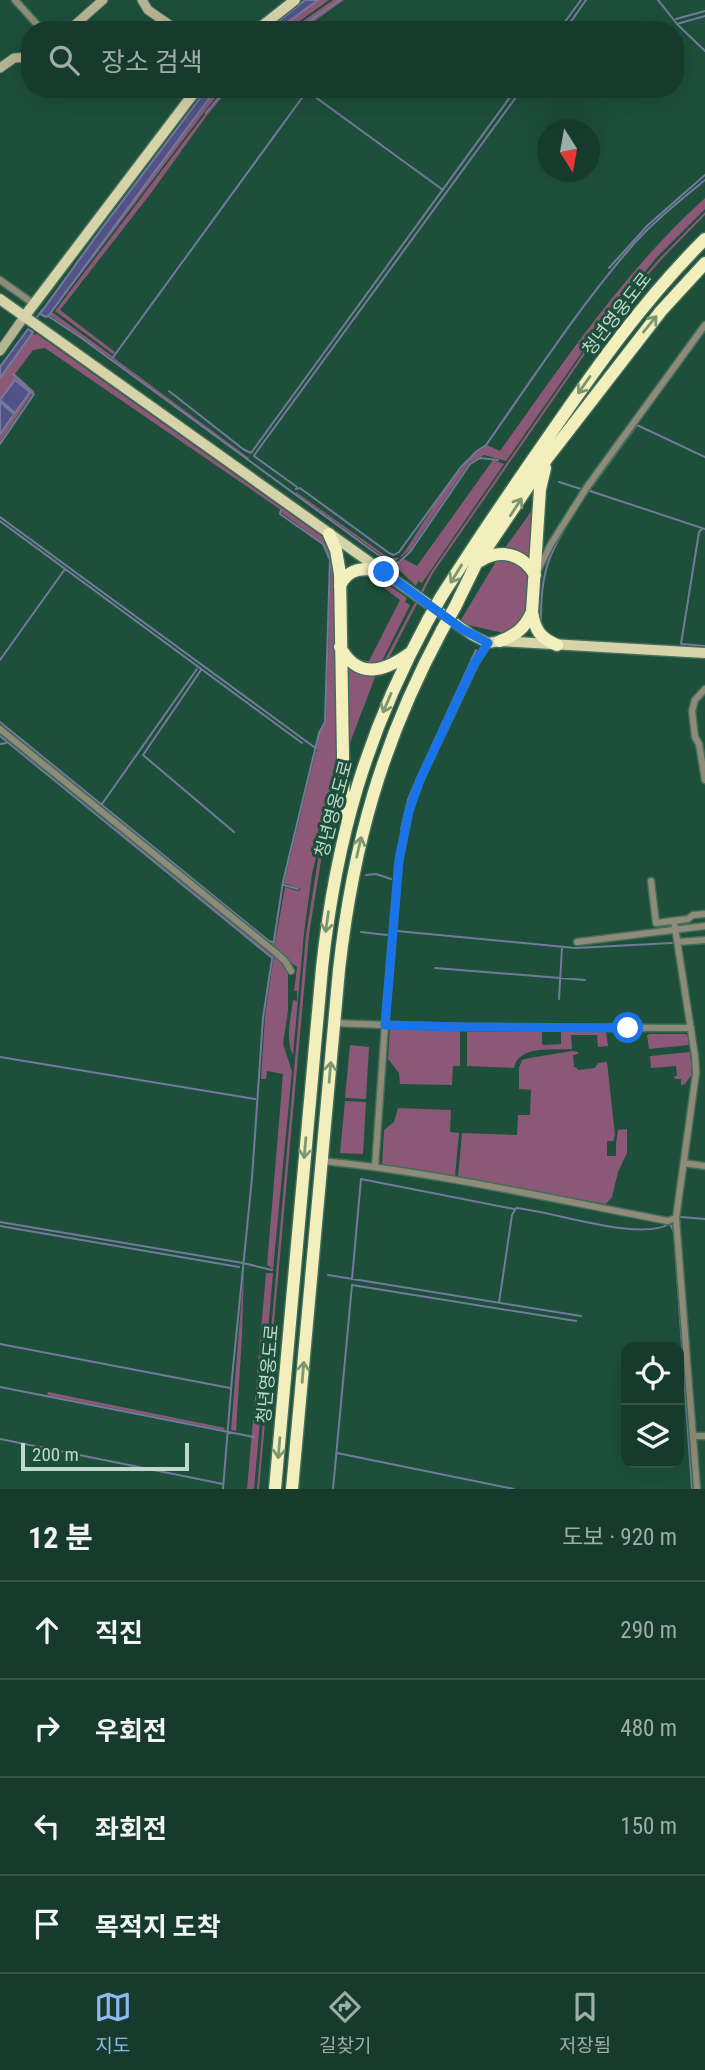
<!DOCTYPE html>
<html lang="ko">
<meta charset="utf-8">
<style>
body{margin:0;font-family:"Roboto Condensed","Noto Sans KR",sans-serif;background:#234638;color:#f1f3f6}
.controls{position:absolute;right:21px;bottom:21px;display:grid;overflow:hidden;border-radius:14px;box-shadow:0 7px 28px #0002}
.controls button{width:63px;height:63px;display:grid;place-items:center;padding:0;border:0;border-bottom:2px solid #355548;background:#163b2c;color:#f1f3f6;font:35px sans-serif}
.compass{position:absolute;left:537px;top:119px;width:63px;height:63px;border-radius:50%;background:#163b2c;box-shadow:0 7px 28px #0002;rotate:169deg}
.scale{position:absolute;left:21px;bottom:18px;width:168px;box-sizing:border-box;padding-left:7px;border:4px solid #bfd9cc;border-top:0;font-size:19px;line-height:24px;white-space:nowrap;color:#bfd9cc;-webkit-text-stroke:5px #1d4f3a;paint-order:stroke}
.stop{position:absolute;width:21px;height:21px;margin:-16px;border:5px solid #1a73e8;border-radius:50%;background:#fff}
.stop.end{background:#1a73e8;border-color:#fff;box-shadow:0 2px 7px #0008}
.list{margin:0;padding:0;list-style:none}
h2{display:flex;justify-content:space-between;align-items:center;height:91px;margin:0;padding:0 28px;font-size:30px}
h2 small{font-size:23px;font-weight:400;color:#9eada9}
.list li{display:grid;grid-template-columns:46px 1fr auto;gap:21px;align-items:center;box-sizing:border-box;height:98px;padding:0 28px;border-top:2px solid #355548}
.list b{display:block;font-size:26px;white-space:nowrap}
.list em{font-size:23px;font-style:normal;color:#9eada9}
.icon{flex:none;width:38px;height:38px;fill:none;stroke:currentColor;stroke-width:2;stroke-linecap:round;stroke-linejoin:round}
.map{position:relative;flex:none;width:705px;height:1489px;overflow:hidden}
.search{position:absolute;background:#163b2c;box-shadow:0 7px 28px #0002;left:21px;right:21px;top:21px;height:77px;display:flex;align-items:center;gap:18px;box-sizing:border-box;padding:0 24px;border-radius:28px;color:#9eada9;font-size:26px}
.sheet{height:483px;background:#163b2c}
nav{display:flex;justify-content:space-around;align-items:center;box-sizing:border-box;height:98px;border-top:2px solid #355548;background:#163b2c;font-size:19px;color:#9eada9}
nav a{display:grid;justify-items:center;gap:4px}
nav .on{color:#90b9f0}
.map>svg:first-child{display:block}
.green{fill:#8b5977}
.water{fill:#535288;stroke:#737a9c;stroke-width:2}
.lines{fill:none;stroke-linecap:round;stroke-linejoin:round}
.stream{stroke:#737a9c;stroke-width:2}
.street-casing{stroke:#416d5a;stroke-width:9}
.secondary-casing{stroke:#416d5a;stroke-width:11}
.primary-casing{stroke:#416d5a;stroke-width:13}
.highway-casing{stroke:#416d5a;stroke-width:15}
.street{stroke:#8e8c78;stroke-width:6}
.secondary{stroke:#b7b494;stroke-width:9}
.primary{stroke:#d7d3a9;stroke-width:10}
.highway{stroke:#f3efbc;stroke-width:12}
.highway-bridge-casing{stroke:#416d5a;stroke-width:15;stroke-linecap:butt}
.highway-bridge{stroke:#f3efbc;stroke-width:12}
.oneway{stroke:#7d9774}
.route{stroke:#1a73e8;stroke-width:9}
.labels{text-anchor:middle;stroke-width:6;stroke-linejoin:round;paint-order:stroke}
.street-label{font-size:18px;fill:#bfd9cc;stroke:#1d4f3a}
</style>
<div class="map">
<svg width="705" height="1489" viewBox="0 0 705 1489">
<rect width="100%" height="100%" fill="#1d4f3a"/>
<path class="green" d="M318,0H329L287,30H277Z
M333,0H344L302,30H290Z
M216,89H222L52,312L112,356L111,358L49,315Z
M224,89H229L208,114L151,193L60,310L115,352L113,354L55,311Z
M705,198V209L657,257L603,322L506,461L484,455L469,463L409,551L394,562L388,560L295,493L296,492L389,558H399L406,550C425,520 458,463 487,445L500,451C563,363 624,271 705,198Z
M705,212V215L661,260L606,324L433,573L387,662L383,663L431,572L604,323L659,259Z
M33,332L34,335L37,334L327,540L335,559L338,775L324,821L312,874L304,933L293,1055C285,1040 291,1017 293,1000L297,1001V991H294L297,967L274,949L285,887L298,891L301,889L284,883L316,751L318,750L316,749L319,734L326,722L331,561L324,544L282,513L281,510L45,348L33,350L15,374L34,391L0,442V434L30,392L15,380L13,414L0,402V378Z
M114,358L249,458L248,460L113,360Z
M493,460L504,464L422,583L418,581L416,586L395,566L404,559L417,566Z
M535,506L532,565L502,552Z
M498,558L515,559L529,572C527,603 532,612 508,634L459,623Z
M362,573L351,580L346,587L348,645C351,653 360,662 369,661L400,600L370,577L371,573L407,598L405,602L410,605L380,665L367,667L345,650L343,582Z
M347,663L377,672L345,756Z
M339,783L340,787L323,848L309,935L259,1489H257L306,935L320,847Z
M116,827L272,954L271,956L115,829Z
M274,955L285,964L288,973V1011L283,1044L292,1071L273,1269L267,1265L283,1074L267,1071L266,1079H261L265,1016Z
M390,1029L460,1031V1066H453L452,1085L400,1084L399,1073L388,1059Z
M561,1031L606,1032L608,1046L598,1047L597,1035H571L572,1049C553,1050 518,1045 514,1068L467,1066V1032H542V1044L544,1045L561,1044Z
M650,1034H685L688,1036L689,1045L649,1049L647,1035Z
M350,1045L369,1047L366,1099L345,1098Z
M572,1051L578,1052V1054L573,1055L574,1067L577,1068L578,1070L595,1068L598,1063L607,1062L615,1135L613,1141H607V1156H616V1144L618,1130L627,1129V1153L618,1172L612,1197L606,1204L458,1177L462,1133L517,1135L518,1115H530L531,1090L519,1089V1068L522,1060L529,1058Z
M690,1052L692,1074L685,1084L681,1085V1079H675L674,1076H677L676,1066L651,1068L650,1056Z
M345,1101L366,1102L363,1154L340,1153Z
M398,1108L451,1110L450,1132L459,1133L455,1176L382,1164L384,1130L394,1122Z
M244,1268L242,1336L236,1431L231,1430Z
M266,1273H273L254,1489H247Z
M48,1392L225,1428L224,1430L47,1395Z"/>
<path class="water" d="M305,0H318L277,30H268Z
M207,89H216L49,315L46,317L40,314L102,228Z
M28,329L33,332L0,378V367Z
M15,380L30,392L0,434V402L13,413L14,412L0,400Z"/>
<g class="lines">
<path class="stream" d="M658,0L677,24L705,16
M676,19L705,11
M678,25L705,51
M296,30L340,0
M559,30L581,0
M565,30L586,0
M206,113L226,89
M609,268L648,225L705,175
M48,316L80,337L392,565L399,562L410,552L470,464L480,458L498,460
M35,320L42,310
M111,360L307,91L443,190
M169,391L243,449L251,453L516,89
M0,444L34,394L13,374
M559,482L581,489
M297,487L254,456L255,454L522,89
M296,489L300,488L389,553L394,555L399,552L461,467L477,451L486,445C531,381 575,313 626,253C648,226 678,202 705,180
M590,491L705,529
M585,496L637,425L705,457
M0,517L314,747
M0,521L302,743
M702,529L699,532L681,644L705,646
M541,626C540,572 548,554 576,510
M0,660L65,569
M201,670L143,755L234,832
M0,722L269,941L273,942
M0,736L271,957
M0,744L6,743
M102,804L197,669
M401,829L408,800L415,783L476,650
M366,875L376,874L391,879
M284,885L298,889
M397,931L575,948L672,943
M361,932L387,935
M273,947L283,882L319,733L325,722L330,560L323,544L280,514L281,510
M435,968L585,980
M559,999L562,948
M0,1057L255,1099
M681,1217L705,1219
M0,1222L243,1263L272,1270
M670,1224L674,1232L692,1489
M0,1226L239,1267
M328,1275L581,1316
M352,1279L361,1179L514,1209
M499,1303L512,1215L516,1208C552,1211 639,1242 669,1224
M0,1344L230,1388
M0,1387L254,1437
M0,1439L223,1484
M337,1453L514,1489
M223,1489L232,1378L252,1178L263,1018L273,953
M333,1489L352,1285L576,1321"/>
<g class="street-casing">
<path id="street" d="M15,0L42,30
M0,280L34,304
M537,572L551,544L587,487L705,325
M488,643L475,664L420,780L409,811L399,860L385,1025L463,1027L691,1028
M705,689L695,700L692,711L695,737L699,744L705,780
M0,729L275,952L285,961L291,971
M651,881L656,923L688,919L693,915L705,914
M674,921L695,1056L696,1073L676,1218L697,1489
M577,942L705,926
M678,942L705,940
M334,1023L385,1025L375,1167
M323,1161C439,1173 553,1199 668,1221L676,1218
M684,1163L705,1166
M693,1436H705"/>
</g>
<g class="secondary-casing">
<path id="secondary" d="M142,0L148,10L177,30
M69,30L103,0
M0,68L14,58L30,57
M0,351L24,317"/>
</g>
<g class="primary-casing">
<path id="primary" d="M257,30L295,0
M0,299L472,635L488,643L500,641L705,653
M24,317L197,89"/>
</g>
<g class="highway-casing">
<path id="highway" d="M545,468L540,489L532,612C535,630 540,638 557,645
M329,534L336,550L340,574L344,816
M480,561C501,548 523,554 535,575
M340,586C348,567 366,567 384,572
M441,597C476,542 512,489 549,436C598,365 644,300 705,239
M455,607L476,564L548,457L661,311L705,263
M500,641C516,635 525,628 532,612
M340,647C358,680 384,672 410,653
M275,1489L322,968C336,839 366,734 428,620
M292,1489L339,970C353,844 382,742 442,630"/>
</g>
<use href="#street" class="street"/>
<use href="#secondary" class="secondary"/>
<use href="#primary" class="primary"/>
<use href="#highway" class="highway"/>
<g class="highway-bridge-casing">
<path id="highway-bridge" d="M428,620L441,597
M442,630L455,607"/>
</g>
<use href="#highway-bridge" class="highway-bridge"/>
</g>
<defs><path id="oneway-shaft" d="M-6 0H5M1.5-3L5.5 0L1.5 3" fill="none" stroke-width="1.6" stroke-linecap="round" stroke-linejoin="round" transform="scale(1.75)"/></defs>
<g class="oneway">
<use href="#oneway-shaft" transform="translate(650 324) rotate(-51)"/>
<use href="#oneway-shaft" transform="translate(584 385) rotate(125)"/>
<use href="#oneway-shaft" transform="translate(516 507) rotate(-57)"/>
<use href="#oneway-shaft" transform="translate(456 574) rotate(122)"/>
<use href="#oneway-shaft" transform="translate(387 703) rotate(113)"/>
<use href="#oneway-shaft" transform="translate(359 847) rotate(-77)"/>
<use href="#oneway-shaft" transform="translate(327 922) rotate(98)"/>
<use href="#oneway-shaft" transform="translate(330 1072) rotate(-85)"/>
<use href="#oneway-shaft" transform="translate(305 1148) rotate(95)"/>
<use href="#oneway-shaft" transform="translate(303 1372) rotate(-85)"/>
<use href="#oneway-shaft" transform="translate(279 1448) rotate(95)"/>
</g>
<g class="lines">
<path class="route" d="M384,572L462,629L488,643L474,664L420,780L409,811L399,860L385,1025L463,1027L628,1028"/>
</g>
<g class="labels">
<g class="street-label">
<text transform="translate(617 314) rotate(-52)" y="6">청년영웅도로</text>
<text transform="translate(334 809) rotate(-75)" y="6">청년영웅도로</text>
<text transform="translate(268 1374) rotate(-85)" y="6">청년영웅도로</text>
</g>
</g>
</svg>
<div class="controls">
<button><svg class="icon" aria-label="locate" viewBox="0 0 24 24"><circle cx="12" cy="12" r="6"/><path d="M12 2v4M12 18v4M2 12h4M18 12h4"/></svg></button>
<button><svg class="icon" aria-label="layers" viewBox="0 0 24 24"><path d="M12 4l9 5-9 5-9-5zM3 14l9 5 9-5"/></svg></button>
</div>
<svg class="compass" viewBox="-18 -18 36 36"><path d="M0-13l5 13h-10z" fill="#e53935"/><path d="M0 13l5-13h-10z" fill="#9eada9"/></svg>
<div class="scale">200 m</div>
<div class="stop" style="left:628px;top:1028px"></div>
<div class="stop end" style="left:384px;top:572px"></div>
<div class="search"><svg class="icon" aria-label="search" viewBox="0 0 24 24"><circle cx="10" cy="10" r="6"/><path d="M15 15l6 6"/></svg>장소 검색</div>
</div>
<section class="sheet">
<h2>12 분<small>도보 · 920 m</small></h2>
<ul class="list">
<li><svg class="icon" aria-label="ahead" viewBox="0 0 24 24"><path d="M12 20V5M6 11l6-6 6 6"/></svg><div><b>직진</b></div><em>290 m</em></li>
<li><svg class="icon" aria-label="right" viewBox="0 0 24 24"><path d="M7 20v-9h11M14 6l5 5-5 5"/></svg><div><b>우회전</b></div><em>480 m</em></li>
<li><svg class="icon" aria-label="left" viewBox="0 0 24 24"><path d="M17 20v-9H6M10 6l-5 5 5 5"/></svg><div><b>좌회전</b></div><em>150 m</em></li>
<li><svg class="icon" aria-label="arrive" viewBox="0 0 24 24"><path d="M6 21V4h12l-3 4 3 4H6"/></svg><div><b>목적지 도착</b></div></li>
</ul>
</section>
<nav>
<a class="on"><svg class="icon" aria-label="map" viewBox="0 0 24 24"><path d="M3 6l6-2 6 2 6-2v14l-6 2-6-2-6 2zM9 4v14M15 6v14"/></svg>지도</a>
<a><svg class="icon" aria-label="directions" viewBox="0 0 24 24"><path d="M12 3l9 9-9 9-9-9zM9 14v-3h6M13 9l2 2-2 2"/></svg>길찾기</a>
<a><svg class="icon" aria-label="saved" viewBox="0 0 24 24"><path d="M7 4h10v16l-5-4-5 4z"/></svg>저장됨</a>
</nav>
